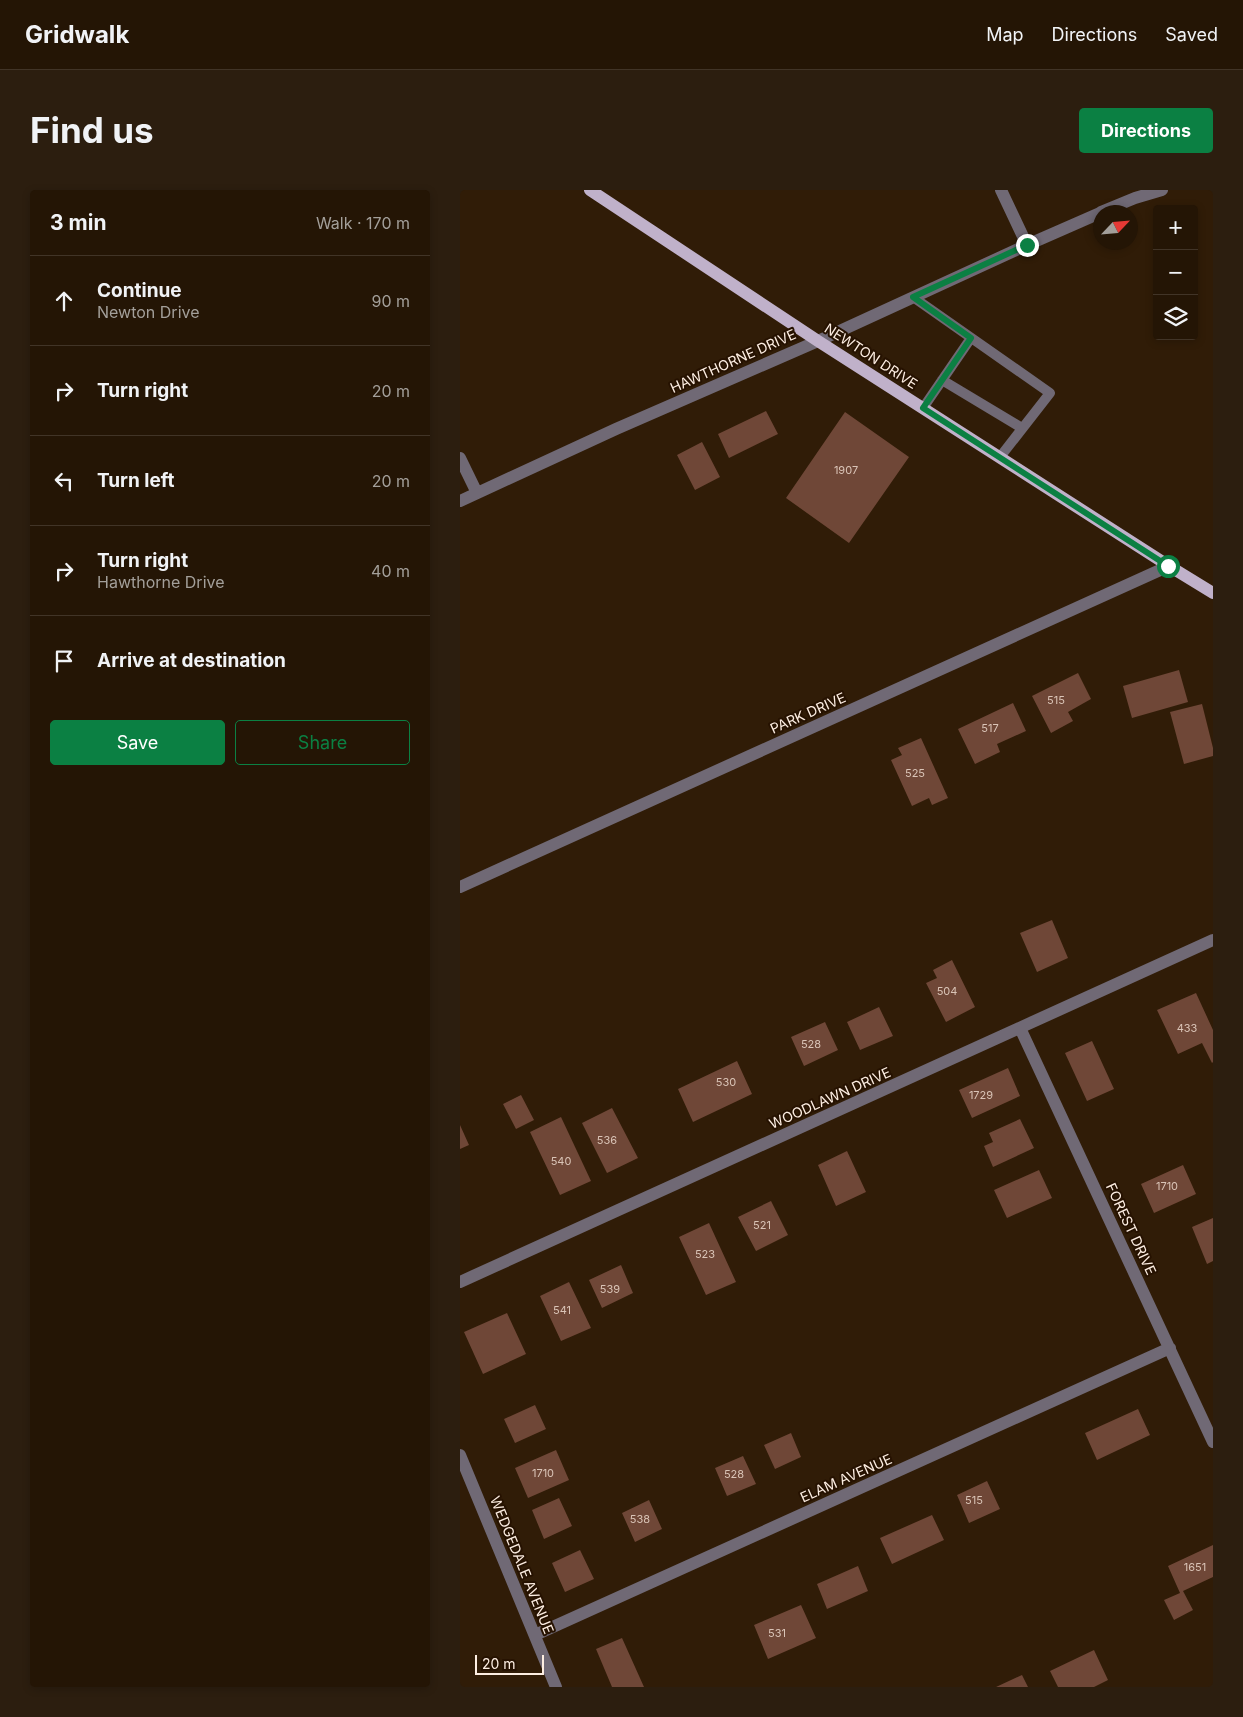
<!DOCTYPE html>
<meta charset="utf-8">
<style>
body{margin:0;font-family:Inter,sans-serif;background:#2c1e0f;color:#f1f3f6}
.controls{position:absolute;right:15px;top:15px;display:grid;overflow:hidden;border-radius:5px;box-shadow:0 2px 8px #0003}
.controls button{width:45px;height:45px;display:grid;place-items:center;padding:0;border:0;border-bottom:1px solid #413427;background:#241505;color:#f1f3f6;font:25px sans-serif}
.compass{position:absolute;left:633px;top:15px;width:45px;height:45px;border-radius:50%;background:#241505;box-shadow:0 2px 8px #0003;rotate:64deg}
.scale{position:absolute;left:15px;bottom:12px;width:69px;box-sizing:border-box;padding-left:5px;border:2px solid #fdeee2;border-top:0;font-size:14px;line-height:18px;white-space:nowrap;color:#fdeee2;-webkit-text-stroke:4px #261201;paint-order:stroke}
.stop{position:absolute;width:15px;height:15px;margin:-11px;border:4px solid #0b8043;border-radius:50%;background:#fff}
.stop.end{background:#0b8043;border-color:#fff;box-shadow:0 1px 5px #0008}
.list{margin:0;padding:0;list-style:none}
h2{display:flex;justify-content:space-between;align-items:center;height:65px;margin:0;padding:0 20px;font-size:21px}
h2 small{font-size:16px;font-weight:400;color:#a39f9a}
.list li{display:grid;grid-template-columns:32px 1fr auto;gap:15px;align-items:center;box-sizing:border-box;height:90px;padding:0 20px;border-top:1px solid #413427}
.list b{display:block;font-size:19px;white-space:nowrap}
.list p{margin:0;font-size:16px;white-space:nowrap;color:#a39f9a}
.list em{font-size:16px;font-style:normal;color:#a39f9a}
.actions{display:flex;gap:10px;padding:15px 20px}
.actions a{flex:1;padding:11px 0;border:1px solid #0b8043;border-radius:5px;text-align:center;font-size:18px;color:#0b8043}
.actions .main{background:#0b8043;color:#fff}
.icon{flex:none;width:28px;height:28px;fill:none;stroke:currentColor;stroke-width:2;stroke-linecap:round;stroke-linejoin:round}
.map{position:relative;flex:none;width:753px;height:1497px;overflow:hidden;border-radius:5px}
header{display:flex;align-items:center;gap:30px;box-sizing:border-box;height:70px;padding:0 25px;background:#241505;border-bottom:1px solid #413427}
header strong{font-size:24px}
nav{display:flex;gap:28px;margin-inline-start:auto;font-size:18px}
.intro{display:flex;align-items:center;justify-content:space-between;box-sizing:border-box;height:120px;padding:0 30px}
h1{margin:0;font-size:35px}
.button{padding:12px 22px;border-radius:5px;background:#0b8043;color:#fff;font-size:18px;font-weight:700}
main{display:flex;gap:30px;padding:0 30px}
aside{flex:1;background:#241505;border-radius:5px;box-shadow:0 2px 8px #0003}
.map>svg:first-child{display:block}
.building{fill:#6f4737}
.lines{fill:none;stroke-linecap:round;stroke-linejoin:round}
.lane{stroke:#706975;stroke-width:10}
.street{stroke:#706975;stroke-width:12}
.primary{stroke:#c0b1ca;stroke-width:12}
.route{stroke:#0b8043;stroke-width:6}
.labels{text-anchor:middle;stroke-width:4;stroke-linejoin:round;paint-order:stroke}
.number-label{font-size:11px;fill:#dac4b7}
.street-label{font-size:14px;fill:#fdeee2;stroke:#261201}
</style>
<header>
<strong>Gridwalk</strong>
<nav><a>Map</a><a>Directions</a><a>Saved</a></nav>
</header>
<div class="intro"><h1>Find us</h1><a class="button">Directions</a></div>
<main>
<aside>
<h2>3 min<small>Walk · 170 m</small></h2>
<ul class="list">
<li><svg class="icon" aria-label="ahead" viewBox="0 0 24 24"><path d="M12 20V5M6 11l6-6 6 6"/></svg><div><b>Continue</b><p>Newton Drive</p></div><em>90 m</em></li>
<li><svg class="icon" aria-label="right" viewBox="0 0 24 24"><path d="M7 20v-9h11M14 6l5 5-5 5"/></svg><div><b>Turn right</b></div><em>20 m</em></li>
<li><svg class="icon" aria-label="left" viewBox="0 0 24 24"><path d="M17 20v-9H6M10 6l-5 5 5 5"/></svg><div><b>Turn left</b></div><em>20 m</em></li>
<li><svg class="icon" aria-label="right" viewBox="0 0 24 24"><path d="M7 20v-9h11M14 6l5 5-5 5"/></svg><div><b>Turn right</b><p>Hawthorne Drive</p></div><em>40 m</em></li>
<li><svg class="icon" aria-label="arrive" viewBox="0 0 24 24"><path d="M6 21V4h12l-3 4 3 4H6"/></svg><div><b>Arrive at destination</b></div></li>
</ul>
<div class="actions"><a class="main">Save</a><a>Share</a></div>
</aside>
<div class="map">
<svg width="753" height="1497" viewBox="0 0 753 1497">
<rect width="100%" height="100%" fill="#301c07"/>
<path class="building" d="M306,221L318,244L269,268L258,244Z
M385,222L449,267L389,353L326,308Z
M242,252L260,287L235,300L217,265Z
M719,480L728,512L672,528L663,496Z
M618,483L631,509L608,522L613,531L591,543L572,506Z
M553,513L566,541L537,554L540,562L515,574L498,539Z
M742,514L753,558V566L724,574L710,522Z
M461,548L488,608L472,615L469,608L452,616L431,570L442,565L438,558Z
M592,730L608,768L577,782L560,743Z
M492,770L515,817L486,832L466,793L477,788L473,780Z
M736,803L753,840V872L752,873L742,853L718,864L697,820Z
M419,817L433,846L400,860L387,832Z
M365,832L378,860L344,876L331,847Z
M632,851L654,899L627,911L605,863Z
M277,871L292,904L233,932L218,899Z
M548,878L560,906L512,928L499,900Z
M61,905L74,930L56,939L43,914Z
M152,918L178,968L147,983L122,933Z
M101,927L131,991L100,1005L70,942Z
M560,929L574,958L533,977L524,956L533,952L529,943Z
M0,935L9,955L0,959Z
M387,961L406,1002L376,1016L358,975Z
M723,975L736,1004L694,1023L681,994Z
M579,980L592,1008L547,1028L534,1000Z
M311,1011L328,1045L296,1061L278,1027Z
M753,1028V1071L747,1074L732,1037Z
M249,1033L276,1092L246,1105L219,1047Z
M161,1075L173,1103L142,1118L129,1090Z
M109,1092L131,1138L101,1151L80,1106Z
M47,1123L66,1164L23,1184L4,1142Z
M75,1215L86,1239L55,1253L44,1229Z
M678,1219L690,1245L637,1270L625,1243Z
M331,1243L341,1267L315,1279L304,1255Z
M96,1260L109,1290L68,1308L55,1278Z
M283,1266L296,1294L267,1306L255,1278Z
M527,1291L540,1319L509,1333L497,1305Z
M99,1308L112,1336L84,1349L72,1320Z
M189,1310L202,1339L175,1352L162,1323Z
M472,1325L484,1350L432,1374L420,1348Z
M753,1355V1387L723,1401L733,1420L714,1430L704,1410L720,1403L708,1376Z
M120,1360L134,1389L105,1402L92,1373Z
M398,1376L408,1401L367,1419L357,1394Z
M341,1415L356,1448L308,1469L294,1435Z
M162,1448L184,1497H152L136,1459Z
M634,1460L648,1490L634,1497H598L590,1481Z
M562,1485L568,1497H536Z"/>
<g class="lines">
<path class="lane" d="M453,107L590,203L540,267
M482,190L562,238
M463,218L511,148"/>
<path class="street" d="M541,0L567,55
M641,22L675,8L702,0
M0,268L17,303
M0,311L156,239L358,151L567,55L640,23
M0,697L709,376
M560,838L753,1252
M0,1092L753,750
M0,1265L96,1497
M75,1445L710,1158"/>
<path class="primary" d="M130,0L358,151L709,376L753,403"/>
</g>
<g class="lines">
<path class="route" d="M567,55L453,107L511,148L463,218L708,376"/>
</g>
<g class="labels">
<g class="number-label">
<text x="386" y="284">1907</text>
<text x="596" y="514">515</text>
<text x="530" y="542">517</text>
<text x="455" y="587">525</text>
<text x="487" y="805">504</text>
<text x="727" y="842">433</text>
<text x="351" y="858">528</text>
<text x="266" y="896">530</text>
<text x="521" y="909">1729</text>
<text x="147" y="954">536</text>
<text x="101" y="975">540</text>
<text x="707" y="1000">1710</text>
<text x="302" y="1039">521</text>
<text x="245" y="1068">523</text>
<text x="150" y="1103">539</text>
<text x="102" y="1124">541</text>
<text x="83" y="1287">1710</text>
<text x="274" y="1288">528</text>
<text x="514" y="1314">515</text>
<text x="180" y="1333">538</text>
<text x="735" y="1381">1651</text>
<text x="317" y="1447">531</text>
</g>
<g class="street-label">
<text transform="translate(411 166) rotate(33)" y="5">NEWTON DRIVE</text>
<text transform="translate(273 171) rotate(-24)" y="5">HAWTHORNE DRIVE</text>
<text transform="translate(348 523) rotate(-24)" y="5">PARK DRIVE</text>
<text transform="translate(370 908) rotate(-24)" y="5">WOODLAWN DRIVE</text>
<text transform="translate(671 1039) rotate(65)" y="5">FOREST DRIVE</text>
<text transform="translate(386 1288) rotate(-24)" y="5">ELAM AVENUE</text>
<text transform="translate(62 1375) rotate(68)" y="5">WEDGEDALE AVENUE</text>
</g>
</g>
</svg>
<div class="controls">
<button>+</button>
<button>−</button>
<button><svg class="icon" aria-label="layers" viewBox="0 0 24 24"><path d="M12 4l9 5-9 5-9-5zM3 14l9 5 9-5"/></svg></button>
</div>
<svg class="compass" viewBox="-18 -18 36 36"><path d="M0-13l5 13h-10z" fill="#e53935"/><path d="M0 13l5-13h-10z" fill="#a39f9a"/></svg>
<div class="scale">20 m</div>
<div class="stop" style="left:708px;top:376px"></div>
<div class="stop end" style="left:567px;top:55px"></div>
</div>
</main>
